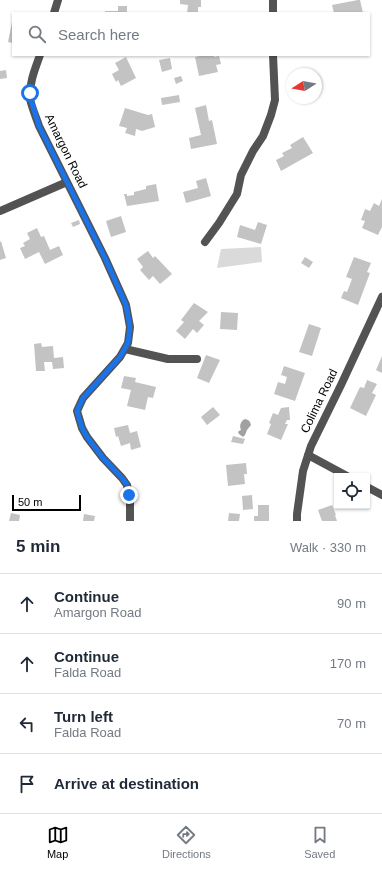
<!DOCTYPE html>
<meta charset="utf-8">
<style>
body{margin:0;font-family:Arial,sans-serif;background:#f6f6f7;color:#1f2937}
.controls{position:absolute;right:12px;bottom:12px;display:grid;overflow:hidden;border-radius:0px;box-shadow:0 1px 3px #0004}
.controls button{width:36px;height:36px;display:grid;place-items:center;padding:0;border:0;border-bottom:1px solid #e0e1e3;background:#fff;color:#1f2937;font:20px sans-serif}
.compass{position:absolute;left:286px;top:68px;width:36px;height:36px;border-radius:50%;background:#fff;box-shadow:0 1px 3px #0004;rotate:259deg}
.scale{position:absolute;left:12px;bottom:10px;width:69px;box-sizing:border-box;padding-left:4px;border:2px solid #000;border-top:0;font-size:11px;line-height:14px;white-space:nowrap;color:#000;-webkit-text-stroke:3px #fff;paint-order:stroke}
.stop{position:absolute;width:12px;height:12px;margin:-9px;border:3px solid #1a73e8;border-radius:50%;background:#fff}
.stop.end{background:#1a73e8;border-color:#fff;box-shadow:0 1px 4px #0008}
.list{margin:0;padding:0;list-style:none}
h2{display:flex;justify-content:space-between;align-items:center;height:52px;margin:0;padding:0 16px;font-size:17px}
h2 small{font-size:13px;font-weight:400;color:#747a83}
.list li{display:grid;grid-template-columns:26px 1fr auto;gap:12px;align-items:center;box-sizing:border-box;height:60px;padding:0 16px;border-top:1px solid #e0e1e3}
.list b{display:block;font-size:15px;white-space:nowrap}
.list p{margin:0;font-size:13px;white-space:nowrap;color:#747a83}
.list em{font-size:13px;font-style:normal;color:#747a83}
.icon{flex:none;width:22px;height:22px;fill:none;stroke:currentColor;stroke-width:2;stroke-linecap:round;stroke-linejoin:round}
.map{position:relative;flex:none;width:382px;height:521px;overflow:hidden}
.search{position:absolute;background:#fff;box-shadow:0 1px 3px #0004;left:12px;right:12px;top:12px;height:44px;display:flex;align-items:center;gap:10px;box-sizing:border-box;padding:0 14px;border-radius:0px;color:#747a83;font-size:15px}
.sheet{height:292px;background:#fff}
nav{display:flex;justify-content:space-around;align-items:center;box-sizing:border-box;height:56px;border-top:1px solid #e0e1e3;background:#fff;font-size:11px;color:#747a83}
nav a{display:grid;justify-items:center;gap:2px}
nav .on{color:#000}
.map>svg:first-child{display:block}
.green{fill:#dadada}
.water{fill:#a1a1a1}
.building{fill:#c3c3c3}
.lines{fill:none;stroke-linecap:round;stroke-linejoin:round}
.minor{stroke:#535353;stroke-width:8}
.route{stroke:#1a73e8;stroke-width:5}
.labels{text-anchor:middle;stroke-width:4;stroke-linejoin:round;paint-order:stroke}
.street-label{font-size:12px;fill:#000;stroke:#fff}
</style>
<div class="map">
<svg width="382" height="521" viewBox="0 0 382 521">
<rect width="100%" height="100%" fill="#fff"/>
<path class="green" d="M261,247L262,262L217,268L221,249Z"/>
<path class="water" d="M245,419C249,420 250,421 251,425L247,430L245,435L243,437L239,434L238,432L239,431L241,430C239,425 241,421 245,419Z"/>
<path class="building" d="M180,0H201V7H198V13H187L188,5L180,4Z
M358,0H360L363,13H334L332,5Z
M118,6H127V13H105V11H118Z
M12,22L13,23V43L8,42Z
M205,55H214V57L219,56L221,64L216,65L218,72L199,76L195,57Z
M126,57L136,78L121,86L118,80L116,82L112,74L119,70L115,63Z
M170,58L172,69L162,72L159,60Z
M6,70L7,78L0,79V71Z
M181,76L183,81L176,84L174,78Z
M179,95L180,102L162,105L161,98Z
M206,105L209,121L212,120L217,144L191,149L189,138L201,135L195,108Z
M125,108L148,115L152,114L155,127L142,131L136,129L135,136L125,133L127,128L119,126Z
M303,137L313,153L281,171L276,160L284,156L282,153L292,148L290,145Z
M206,178L211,196L186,203L183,192L198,188L196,181Z
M156,184L159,201L127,206L124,194H127V196L134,195V192L146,189V186Z
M382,199V227L378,235L362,228L365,221L361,220L365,209L370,211L374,203L379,206Z
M121,216L126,232L111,237L106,221Z
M79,220L80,224L73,227L71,223Z
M258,222L267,225L261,244L237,237L240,225L255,230Z
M37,228L41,237L44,236L50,250L59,246L63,255L45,264L39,252L25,259L20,248L25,246L23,243L30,239L27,233Z
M1,241L3,248L6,258L0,260V242Z
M148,251L153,258L155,256L172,274L160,284L153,276L149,280L140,270L143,267L137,259Z
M305,257L313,262L309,268L301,263Z
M354,257L371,263L367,272L370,273L358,305L341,298L344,291L347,292L352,279L346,277Z
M194,303L208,312L199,321L204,325L197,333L193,329L185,339L176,331L184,322L181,320Z
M221,312L238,313L237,330L220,329Z
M309,324L321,328L312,356L299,352Z
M41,343L42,347L53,346L54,358L63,357L64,368L53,369L52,362H44L45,371H36L34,344Z
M206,355L220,360L209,383L197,378Z
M382,356V373L376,370Z
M284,366L305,373L295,401L274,394L278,382L285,384L287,377L281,375Z
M124,376L136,378L135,382L156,387L153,398L148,397L145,410L127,406L131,390L121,388Z
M367,380L377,384L372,393L376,395L366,416L350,408L360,387L364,388Z
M213,407L220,415L207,425L201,417Z
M289,407L290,420H287L285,424H288L281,440L267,434L271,424L269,423L273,413L278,415L281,408Z
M128,425L130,433L137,431L141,447L131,450L130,443L121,446L118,436L116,437L114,428Z
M233,436L245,439L243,444L231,442Z
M246,463L247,474H244L245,484L228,486L226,465Z
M252,495L253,509L243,510L242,496Z
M258,505H269V521H254V516H258Z
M332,505L336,515H335L337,521H322L318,510Z
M11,513L20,515L19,521H9Z
M229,513L240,514L239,521H228Z
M84,514L95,516L94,521H83Z"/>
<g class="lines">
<path class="minor" d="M54,13L58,0
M273,13V0
M40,55C35,69 29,83 30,99C32,108 36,117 39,126L105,258L126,305L130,327L128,343L120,357L83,398L77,411L82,428L87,437L103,458L122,478L127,485L130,502V521
M0,211L67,182
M205,242L219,223L237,194L241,175L253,151L263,136L271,115L275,100L273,55
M125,349L168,359H197
M308,455L347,476
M367,487L382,495
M297,521V514L303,471L311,446L341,385L382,297"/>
</g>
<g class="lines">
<path class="route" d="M30,93L31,100L39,126L105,258L126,305L130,327L128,343L120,357L83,398L77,411L82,428L87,437L103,458L122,478L127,485L129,495"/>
</g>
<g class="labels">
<g class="street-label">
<text transform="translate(66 151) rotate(64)" y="4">Amargon Road</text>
<text transform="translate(319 401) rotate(-64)" y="4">Colima Road</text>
</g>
</g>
</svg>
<div class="controls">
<button><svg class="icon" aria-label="locate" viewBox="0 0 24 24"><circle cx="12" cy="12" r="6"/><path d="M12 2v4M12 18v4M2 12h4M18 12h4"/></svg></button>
</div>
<svg class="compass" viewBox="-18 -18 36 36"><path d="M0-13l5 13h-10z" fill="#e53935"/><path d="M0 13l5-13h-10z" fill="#747a83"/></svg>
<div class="scale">50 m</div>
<div class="stop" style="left:30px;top:93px"></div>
<div class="stop end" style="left:129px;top:495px"></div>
<div class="search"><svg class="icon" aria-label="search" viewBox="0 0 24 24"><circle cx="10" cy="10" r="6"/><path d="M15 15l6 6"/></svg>Search here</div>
</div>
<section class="sheet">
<h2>5 min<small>Walk · 330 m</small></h2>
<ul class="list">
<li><svg class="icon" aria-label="ahead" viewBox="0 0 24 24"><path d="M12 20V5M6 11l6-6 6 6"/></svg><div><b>Continue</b><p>Amargon Road</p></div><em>90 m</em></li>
<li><svg class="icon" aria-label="ahead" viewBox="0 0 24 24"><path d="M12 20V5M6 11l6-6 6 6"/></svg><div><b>Continue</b><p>Falda Road</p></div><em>170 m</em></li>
<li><svg class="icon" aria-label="left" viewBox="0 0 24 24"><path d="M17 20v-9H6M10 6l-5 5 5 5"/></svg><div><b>Turn left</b><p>Falda Road</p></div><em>70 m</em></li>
<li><svg class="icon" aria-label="arrive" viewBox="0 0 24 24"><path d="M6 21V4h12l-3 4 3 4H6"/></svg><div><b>Arrive at destination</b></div></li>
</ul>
</section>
<nav>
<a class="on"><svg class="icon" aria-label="map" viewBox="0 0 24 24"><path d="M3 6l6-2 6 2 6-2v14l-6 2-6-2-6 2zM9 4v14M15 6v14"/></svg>Map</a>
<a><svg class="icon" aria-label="directions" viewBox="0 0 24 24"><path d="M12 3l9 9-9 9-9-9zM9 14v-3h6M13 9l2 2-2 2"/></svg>Directions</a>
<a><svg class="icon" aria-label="saved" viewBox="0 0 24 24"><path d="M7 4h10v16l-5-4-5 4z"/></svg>Saved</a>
</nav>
